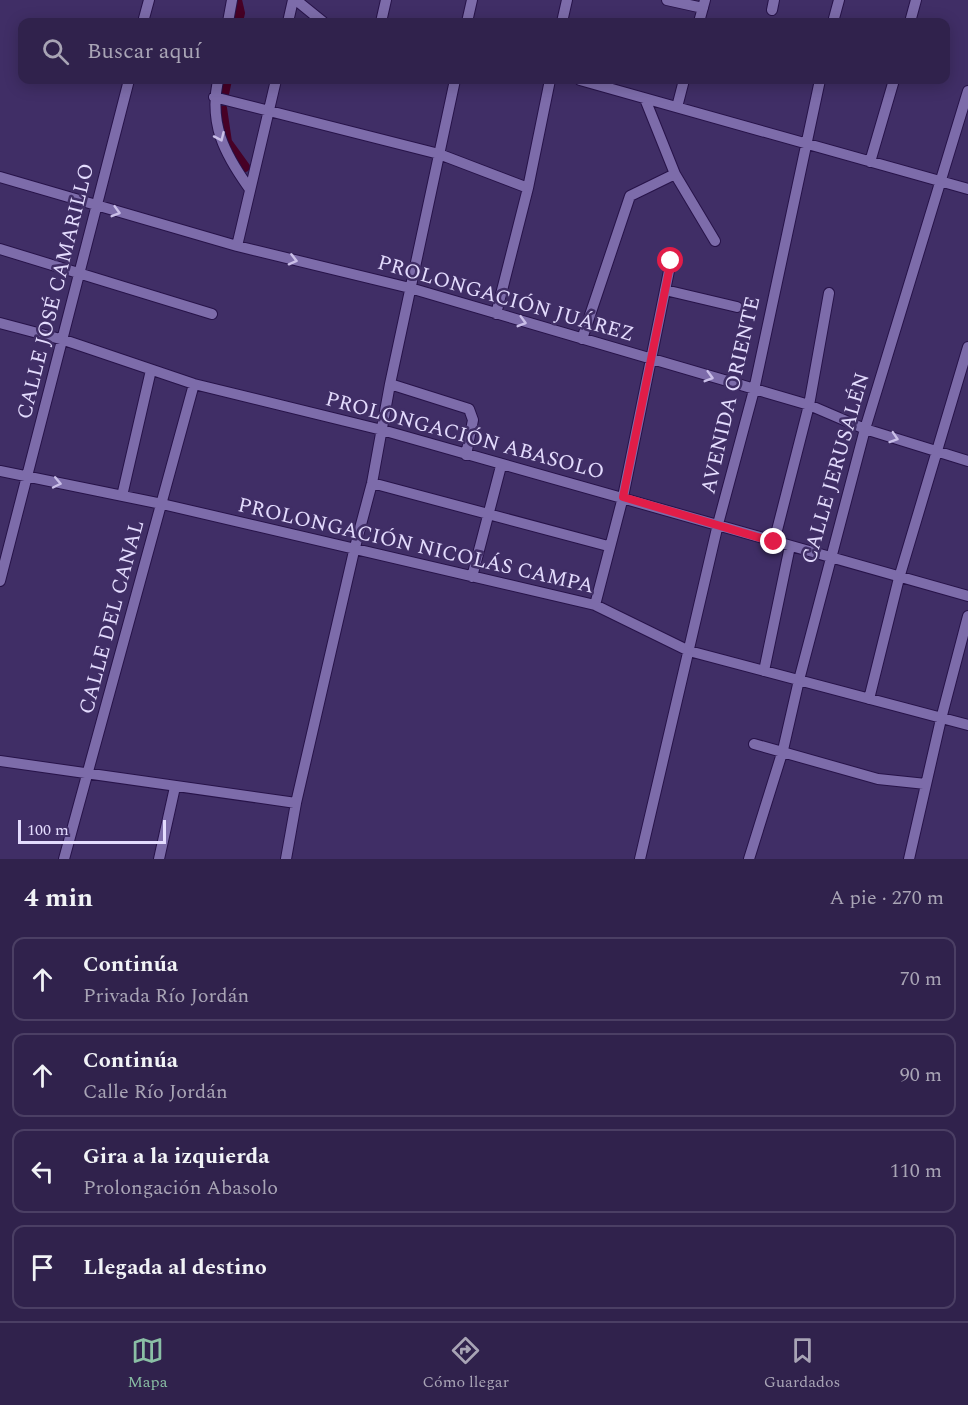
<!DOCTYPE html>
<html lang="es">
<meta charset="utf-8">
<style>
body{margin:0;font-family:Spectral,serif;background:#3c2f56;color:#f1f3f6}
.scale{position:absolute;left:18px;bottom:15px;width:148px;box-sizing:border-box;padding-left:6px;border:3px solid #e3dbfd;border-top:0;font-size:16px;line-height:21px;white-space:nowrap;color:#e3dbfd;-webkit-text-stroke:4px #402e66;paint-order:stroke}
.stop{position:absolute;width:18px;height:18px;margin:-14px;border:4px solid #e11d48;border-radius:50%;background:#fff}
.stop.end{background:#e11d48;border-color:#fff;box-shadow:0 2px 6px #0008}
.list{margin:0;padding:0;list-style:none}
h2{display:flex;justify-content:space-between;align-items:center;height:78px;margin:0;padding:0 24px;font-size:26px}
h2 small{font-size:20px;font-weight:400;color:#a8a4b5}
.list li{display:grid;grid-template-columns:39px 1fr auto;gap:18px;align-items:center;box-sizing:border-box;height:84px;margin:0 12px 12px;padding:0 12px;border:2px solid #4b3f64;border-radius:12px}
.list b{display:block;font-size:22px;white-space:nowrap}
.list p{margin:0;font-size:20px;white-space:nowrap;color:#a8a4b5}
.list em{font-size:20px;font-style:normal;color:#a8a4b5}
.icon{flex:none;width:33px;height:33px;fill:none;stroke:currentColor;stroke-width:2;stroke-linecap:round;stroke-linejoin:round}
.map{position:relative;flex:none;width:968px;height:859px;overflow:hidden}
.search{position:absolute;background:#30224c;box-shadow:0 3px 15px #0003;left:18px;right:18px;top:18px;height:66px;display:flex;align-items:center;gap:15px;box-sizing:border-box;padding:0 21px;border-radius:12px;color:#a8a4b5;font-size:22px}
.sheet{height:462px;background:#30224c}
nav{display:flex;justify-content:space-around;align-items:center;box-sizing:border-box;height:84px;border-top:2px solid #4b3f64;background:#30224c;font-size:16px;color:#a8a4b5}
nav a{display:grid;justify-items:center;gap:3px}
nav .on{color:#8abfa5}
.map>svg:first-child{display:block}
.lines{fill:none;stroke-linecap:round;stroke-linejoin:round}
.canal{stroke:#470126;stroke-width:10}
.street-casing{stroke:#271349;stroke-width:12}
.street{stroke:#7d6caa;stroke-width:10}
.oneway{stroke:#cabfe8}
.route{stroke:#e11d48;stroke-width:8}
.labels{text-anchor:middle;stroke-width:5;stroke-linejoin:round;paint-order:stroke}
.street-label{font-size:21px;fill:#e3dbfd;stroke:#402e66}
</style>
<div class="map">
<svg width="968" height="859" viewBox="0 0 968 859">
<rect width="100%" height="100%" fill="#402e66"/>
<g class="lines">
<path class="canal" d="M237,0L240,13L238,22
M224,94L227,80
M222,108L227,142L245,167"/>
<g class="street-casing">
<path id="street" d="M296,0L323,22
M667,0L703,8
M772,10L774,0
M143,22L149,0
M228,22L232,0
M288,22L293,0
M381,22L386,0
M467,22L472,0
M562,22L567,0
M699,22L705,0
M833,22L839,0
M910,22L916,0
M218,80C209,124 224,153 249,188
M580,80L968,189
M214,97L439,154L528,188
M645,99L675,174L715,241
M677,107L684,80
M870,162L894,80
M0,177L237,246L410,288L809,405L865,429L968,461
M237,246L276,80
M0,249L212,314
M665,290L737,307
M496,314L528,188L550,80
M0,323L64,340L194,384L382,430L968,596
M582,339L630,196L675,174
M390,384L469,409L473,420L466,455
M0,471L162,504L595,605L689,651L968,725
M372,483L608,546
M122,496L151,370
M774,542L809,405L829,293
M472,577L501,466
M0,581L129,80
M595,605L623,497L671,261
M764,671L790,546
M869,699L899,578L968,347
M754,744L878,779L926,784
M0,761L296,803
M64,859L194,384
M159,859L175,787
M286,859L296,803L354,551L372,483L390,384L455,80
M640,859L718,524L754,390L820,80
M749,859L783,750L799,680L865,429L968,91
M909,859L941,719L968,616"/>
</g>
<use href="#street" class="street"/>
</g>
<defs><path id="oneway-chevron" d="M-2-3.5L2.5 0L-2 3.5" fill="none" stroke-width="1.6" stroke-linecap="round" stroke-linejoin="round" transform="scale(1.5)"/></defs>
<g class="oneway">
<use href="#oneway-chevron" transform="translate(220 137) rotate(66)"/>
<use href="#oneway-chevron" transform="translate(116 212) rotate(16)"/>
<use href="#oneway-chevron" transform="translate(293 260) rotate(14)"/>
<use href="#oneway-chevron" transform="translate(522 322) rotate(16)"/>
<use href="#oneway-chevron" transform="translate(709 377) rotate(16)"/>
<use href="#oneway-chevron" transform="translate(894 438) rotate(18)"/>
<use href="#oneway-chevron" transform="translate(57 483) rotate(12)"/>
</g>
<g class="lines">
<path class="route" d="M671,261L623,497L774,542"/>
</g>
<g class="labels">
<g class="street-label">
<text transform="translate(55 291) rotate(-76)" y="7">CALLE JOSÉ CAMARILLO</text>
<text transform="translate(506 298) rotate(16)" y="7">PROLONGACIÓN JUÁREZ</text>
<text transform="translate(730 395) rotate(-77)" y="7">AVENIDA ORIENTE</text>
<text transform="translate(465 435) rotate(15)" y="7">PROLONGACIÓN ABASOLO</text>
<text transform="translate(835 468) rotate(-74)" y="7">CALLE JERUSALÉN</text>
<text transform="translate(416 545) rotate(13)" y="7">PROLONGACIÓN NICOLÁS CAMPA</text>
<text transform="translate(111 617) rotate(-75)" y="7">CALLE DEL CANAL</text>
</g>
</g>
</svg>
<div class="scale">100 m</div>
<div class="stop" style="left:671px;top:261px"></div>
<div class="stop end" style="left:774px;top:542px"></div>
<div class="search"><svg class="icon" aria-label="search" viewBox="0 0 24 24"><circle cx="10" cy="10" r="6"/><path d="M15 15l6 6"/></svg>Buscar aquí</div>
</div>
<section class="sheet">
<h2>4 min<small>A pie · 270 m</small></h2>
<ul class="list">
<li><svg class="icon" aria-label="ahead" viewBox="0 0 24 24"><path d="M12 20V5M6 11l6-6 6 6"/></svg><div><b>Continúa</b><p>Privada Río Jordán</p></div><em>70 m</em></li>
<li><svg class="icon" aria-label="ahead" viewBox="0 0 24 24"><path d="M12 20V5M6 11l6-6 6 6"/></svg><div><b>Continúa</b><p>Calle Río Jordán</p></div><em>90 m</em></li>
<li><svg class="icon" aria-label="left" viewBox="0 0 24 24"><path d="M17 20v-9H6M10 6l-5 5 5 5"/></svg><div><b>Gira a la izquierda</b><p>Prolongación Abasolo</p></div><em>110 m</em></li>
<li><svg class="icon" aria-label="arrive" viewBox="0 0 24 24"><path d="M6 21V4h12l-3 4 3 4H6"/></svg><div><b>Llegada al destino</b></div></li>
</ul>
</section>
<nav>
<a class="on"><svg class="icon" aria-label="map" viewBox="0 0 24 24"><path d="M3 6l6-2 6 2 6-2v14l-6 2-6-2-6 2zM9 4v14M15 6v14"/></svg>Mapa</a>
<a><svg class="icon" aria-label="directions" viewBox="0 0 24 24"><path d="M12 3l9 9-9 9-9-9zM9 14v-3h6M13 9l2 2-2 2"/></svg>Cómo llegar</a>
<a><svg class="icon" aria-label="saved" viewBox="0 0 24 24"><path d="M7 4h10v16l-5-4-5 4z"/></svg>Guardados</a>
</nav>
